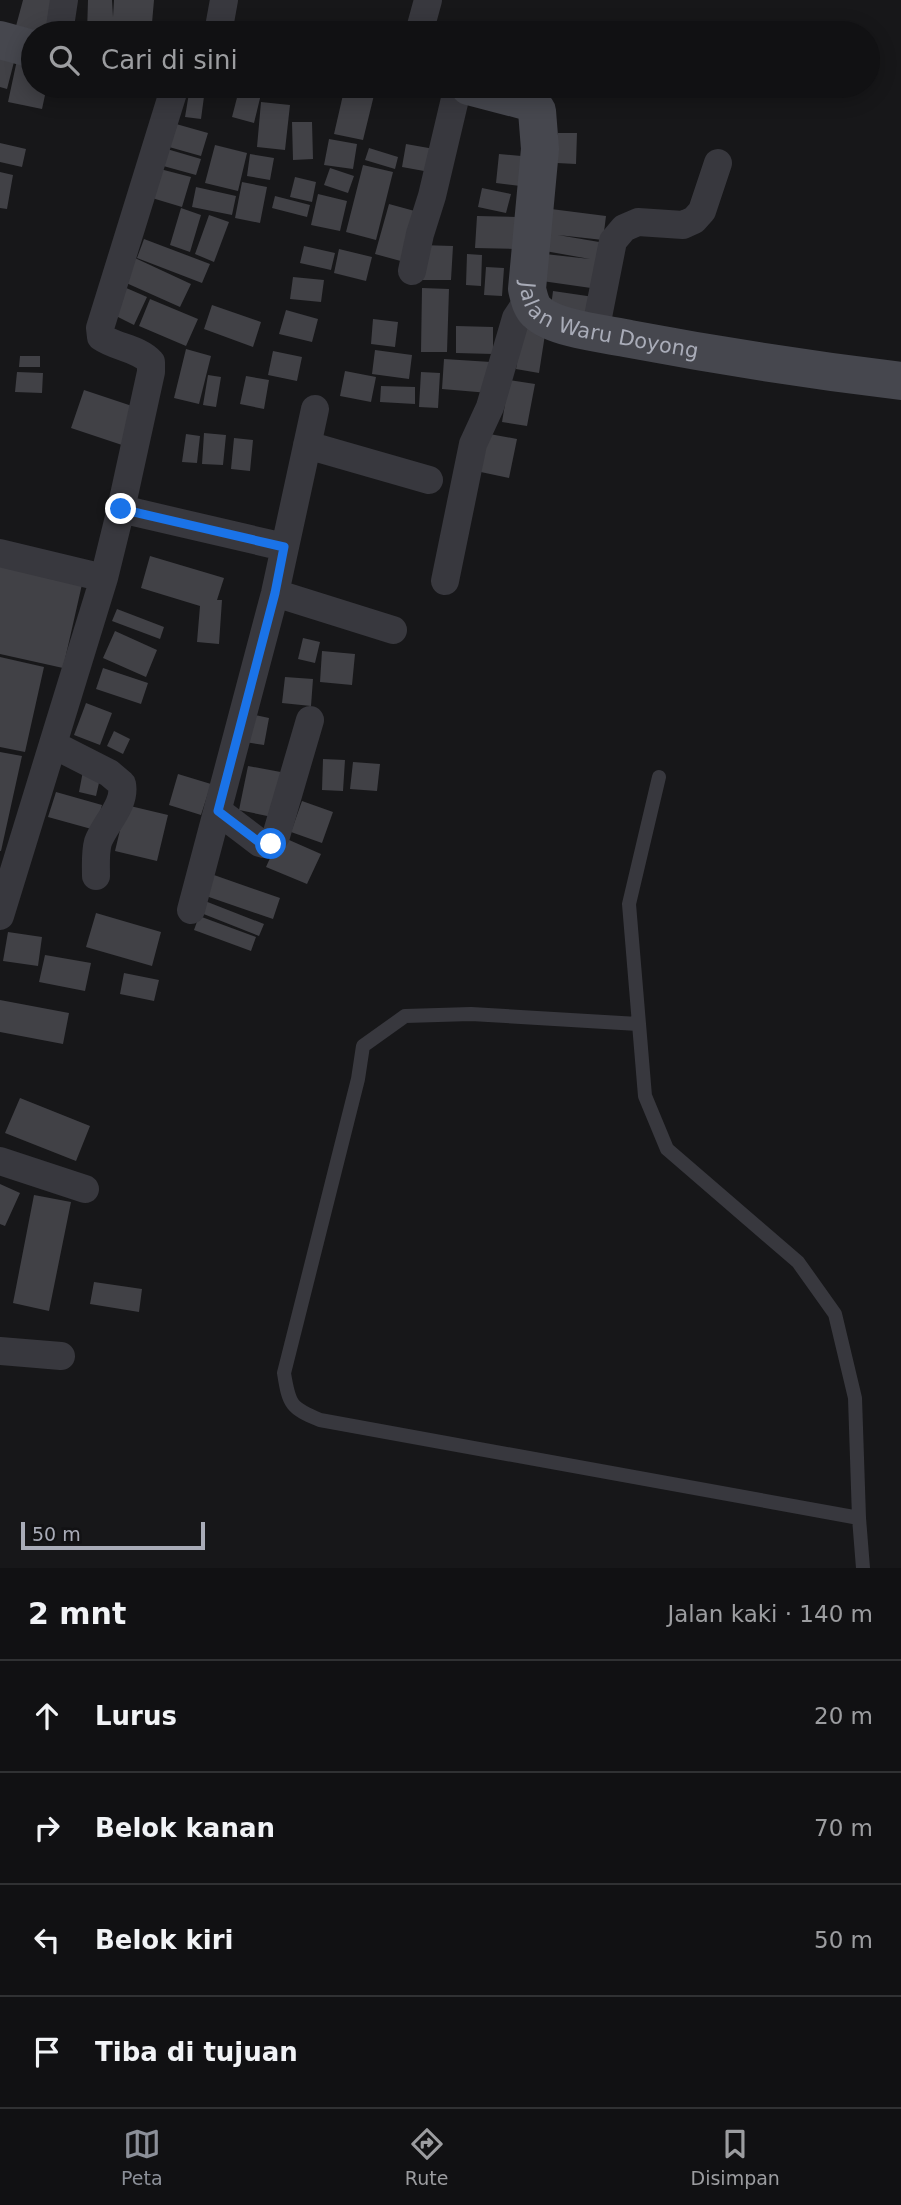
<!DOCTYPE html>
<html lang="id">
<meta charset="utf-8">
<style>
body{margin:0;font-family:"DejaVu Sans",sans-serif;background:#1e1f21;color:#f1f3f6}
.scale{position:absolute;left:21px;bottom:18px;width:184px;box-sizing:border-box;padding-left:7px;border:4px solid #a9acb8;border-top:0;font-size:19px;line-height:24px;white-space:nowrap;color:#a9acb8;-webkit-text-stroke:5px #121214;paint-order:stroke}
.stop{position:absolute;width:21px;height:21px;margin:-16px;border:5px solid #1a73e8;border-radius:50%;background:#fff}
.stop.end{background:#1a73e8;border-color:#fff;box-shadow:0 2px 7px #0008}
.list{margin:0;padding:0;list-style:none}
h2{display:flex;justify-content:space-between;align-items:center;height:91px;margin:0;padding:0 28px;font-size:30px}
h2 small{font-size:23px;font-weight:400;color:#9c9da0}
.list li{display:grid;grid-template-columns:46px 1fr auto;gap:21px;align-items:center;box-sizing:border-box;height:112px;padding:0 28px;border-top:2px solid #303133}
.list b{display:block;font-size:26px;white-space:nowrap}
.list em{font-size:23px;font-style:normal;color:#9c9da0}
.icon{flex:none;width:38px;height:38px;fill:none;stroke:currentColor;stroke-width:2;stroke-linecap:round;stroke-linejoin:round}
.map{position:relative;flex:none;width:901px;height:1568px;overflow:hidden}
.search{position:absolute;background:#111113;box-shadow:0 4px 18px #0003;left:21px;right:21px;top:21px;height:77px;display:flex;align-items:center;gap:18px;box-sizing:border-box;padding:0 24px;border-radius:38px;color:#9c9da0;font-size:26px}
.sheet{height:539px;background:#111113}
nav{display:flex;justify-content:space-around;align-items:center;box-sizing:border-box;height:98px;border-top:2px solid #303133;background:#111113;font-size:19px;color:#9c9da0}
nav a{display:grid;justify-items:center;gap:4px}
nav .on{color:#8c9099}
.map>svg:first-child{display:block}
.building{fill:#414146}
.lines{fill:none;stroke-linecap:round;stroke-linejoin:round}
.lane{stroke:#38383e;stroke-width:14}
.street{stroke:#38383e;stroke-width:28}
.secondary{stroke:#46474e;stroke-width:38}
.route{stroke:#1a73e8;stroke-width:9}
.labels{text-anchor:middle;stroke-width:7;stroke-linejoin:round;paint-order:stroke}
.street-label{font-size:21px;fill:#a9acb8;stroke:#121214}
</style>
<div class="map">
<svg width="901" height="1568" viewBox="0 0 901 1568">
<rect width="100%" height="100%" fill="#171719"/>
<path class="building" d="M23,0H55L46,33L16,26Z
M88,0H112L113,17L114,0H154L152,23L112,21L111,33H87Z
M0,54L15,58L7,89L0,87Z
M17,60L33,64V86H47L42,109L8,102Z
M240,86H263L254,123L232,117Z
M345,86L376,87L363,140L334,134Z
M190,87L205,89L201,119L185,117Z
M261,102L290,105L285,150L257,147Z
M169,122L208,133L201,156L162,145Z
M292,122H312L313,159L293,160Z
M558,133H577L576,164L557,163Z
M329,139L357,144L353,169L324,165Z
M0,143L26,149L22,167L0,162Z
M406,144L440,150L435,173L402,167Z
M215,145L247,153L238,191L205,183Z
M160,147L201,159L196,175L156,164Z
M369,148L398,157L395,169L365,160Z
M250,154L274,158L270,180L247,176Z
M499,154L532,157L529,187L496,183Z
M363,165L393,172L376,240L346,232Z
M330,168L354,176L348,193L324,185Z
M160,169L191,177L182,207L152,198Z
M0,172L13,175L7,209L0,208Z
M295,177L316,182L312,202L290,197Z
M242,182L267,187L260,223L235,218Z
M196,187L236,196L232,215L192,207Z
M482,188L511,194L506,213L478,207Z
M318,194L347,201L340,231L311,225Z
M275,196L310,205L307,217L272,208Z
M389,204L422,213L408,263L375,254Z
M181,208L201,215L190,252L170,245Z
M551,209L606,216L603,240L558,235L605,243L598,289L542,281L545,254L590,259L545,251Z
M209,215L229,222L214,262L195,254Z
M477,216L517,217L516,249L475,248Z
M144,239L210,264L202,283L137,258Z
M420,245L453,246L451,280H419Z
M304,246L335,253L331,270L300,263Z
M339,249L372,257L366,281L334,273Z
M467,254L482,255L481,286L466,285Z
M135,258L191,284L180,307L124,282Z
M486,267L504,268L502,296L484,295Z
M293,277L324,280L321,302L290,299Z
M124,287L147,297L134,325L112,314Z
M422,288L449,289L447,352H421Z
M553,291L594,297L590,321L550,315Z
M150,299L198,319L186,346L139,326Z
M212,305L261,322L253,347L204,329Z
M286,310L318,319L312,342L279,334Z
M373,319L398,322L395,347L371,344Z
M523,324L546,328L539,373L516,369Z
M456,326L493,327V354L456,353Z
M186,349L211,356L199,404L174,398Z
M375,350L412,355L409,379L372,374Z
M273,351L302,357L297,381L268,375Z
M20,356H40V367H19Z
M444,359L491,362L489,393L442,389Z
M345,371L376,377L371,402L340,396Z
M17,372L43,373L42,393L15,392Z
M421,372L440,373L438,408L419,407Z
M208,375L221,377L216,407L203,405Z
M246,376L269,380L264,409L240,404Z
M509,380L535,384L527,426L502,422Z
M381,386L415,387V404L380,402Z
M84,390L135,407L122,445L71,428Z
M204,433L226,435L223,465L202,464Z
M484,433L517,439L509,478L476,471Z
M186,434L200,436L197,463L182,462Z
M234,438L253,440L250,471L231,469Z
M150,556L224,578L217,600H222L219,644L197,642L200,606L141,588Z
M0,561L83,580L63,668L0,654Z
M117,609L164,627L160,639L112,621Z
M115,631L157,650L146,677L103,658Z
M303,638L320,642L315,663L298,659Z
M322,651L355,654L352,685L320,682Z
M0,657L44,667L25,752L0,747Z
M103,668L148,683L141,704L96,689Z
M285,677L313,679L311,706L282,703Z
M86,703L112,713L100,745L74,735Z
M250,714L269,718L264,745L245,742Z
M114,731L130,739L123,754L107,746Z
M0,752L22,756L1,851H0Z
M323,759L345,760L343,791L322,790Z
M353,762L380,764L377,791L350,789Z
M248,766L286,773L277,818L239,810Z
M83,771L101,774L96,796L79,792Z
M178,774L211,784L201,815L169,805Z
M56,792L102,805L95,830L48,817Z
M302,801L333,812L322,843L291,832Z
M126,805L168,815L157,861L115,851Z
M280,836L321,854L307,884L266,867Z
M214,875L280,898L273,919L206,896Z
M205,901L264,924L259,936L201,913Z
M96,913L161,932L152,966L86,947Z
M199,916L256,937L251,951L194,930Z
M8,932L42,937L38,966L3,961Z
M45,955L91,963L85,991L39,982Z
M124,973L159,980L154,1001L120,994Z
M0,1000L69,1013L63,1044L0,1032Z
M20,1098L90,1126L76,1161L5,1133Z
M0,1184L20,1193L5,1226L0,1224Z
M34,1195L71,1202L49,1311L13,1303Z
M94,1282L142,1289L139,1312L90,1304Z"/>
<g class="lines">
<path class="lane" d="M659,777L629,904L645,1096L667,1149L798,1262L835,1314L855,1398L859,1518L863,1568
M638,1024L471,1014L405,1016L363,1046L358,1079L284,1373C289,1405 291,1408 320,1420L859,1518"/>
<path class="street" d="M59,33L64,0
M218,33L224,0
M419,33L428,0
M412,271L420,234L432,196L458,86
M595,332L613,241L624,228L638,222L683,225L694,220L702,211L718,163
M307,445L429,480
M121,509L284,547
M0,553L104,578
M445,581L473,444L490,407L516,318L524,306L530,302
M275,593L393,630
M54,745L109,773L122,784C126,805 105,823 98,842C95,853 96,865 96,876
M218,811L260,843C269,846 271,844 276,836L310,720
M191,910L275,593L315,409
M0,916L104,578L121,509L151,372V362C138,348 117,348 101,337L100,328L175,86
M0,1161L85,1189
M0,1351L61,1356"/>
<g class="secondary">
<path d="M0,40L33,49"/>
<path id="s1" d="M469,86L530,102L537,111L540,149L527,289C529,297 531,308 538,313C556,329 606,334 630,339C720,356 810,370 901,381"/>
</g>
</g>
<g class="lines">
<path class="route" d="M121,509L284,547L275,593L218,811L260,843L267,845L271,844"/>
</g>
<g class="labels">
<g class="street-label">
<text dy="7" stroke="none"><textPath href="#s1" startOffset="346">Jalan Waru Doyong</textPath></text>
</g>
</g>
</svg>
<div class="scale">50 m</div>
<div class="stop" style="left:271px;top:844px"></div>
<div class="stop end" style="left:121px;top:509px"></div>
<div class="search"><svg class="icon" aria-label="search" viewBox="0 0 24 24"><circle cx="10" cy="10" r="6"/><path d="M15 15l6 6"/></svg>Cari di sini</div>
</div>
<section class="sheet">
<h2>2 mnt<small>Jalan kaki · 140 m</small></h2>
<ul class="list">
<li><svg class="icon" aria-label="ahead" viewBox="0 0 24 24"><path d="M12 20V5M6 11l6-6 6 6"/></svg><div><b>Lurus</b></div><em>20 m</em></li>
<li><svg class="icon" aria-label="right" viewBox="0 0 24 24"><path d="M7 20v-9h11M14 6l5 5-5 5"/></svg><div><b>Belok kanan</b></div><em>70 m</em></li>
<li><svg class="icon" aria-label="left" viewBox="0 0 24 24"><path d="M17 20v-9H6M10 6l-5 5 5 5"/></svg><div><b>Belok kiri</b></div><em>50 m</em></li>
<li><svg class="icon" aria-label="arrive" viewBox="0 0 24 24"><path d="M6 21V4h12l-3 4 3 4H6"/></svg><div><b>Tiba di tujuan</b></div></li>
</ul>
</section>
<nav>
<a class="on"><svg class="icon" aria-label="map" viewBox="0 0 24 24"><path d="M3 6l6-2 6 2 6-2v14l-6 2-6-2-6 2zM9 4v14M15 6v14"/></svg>Peta</a>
<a><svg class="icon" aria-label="directions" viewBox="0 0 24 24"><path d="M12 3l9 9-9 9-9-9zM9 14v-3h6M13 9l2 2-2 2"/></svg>Rute</a>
<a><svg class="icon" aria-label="saved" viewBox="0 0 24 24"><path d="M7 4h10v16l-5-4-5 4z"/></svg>Disimpan</a>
</nav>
